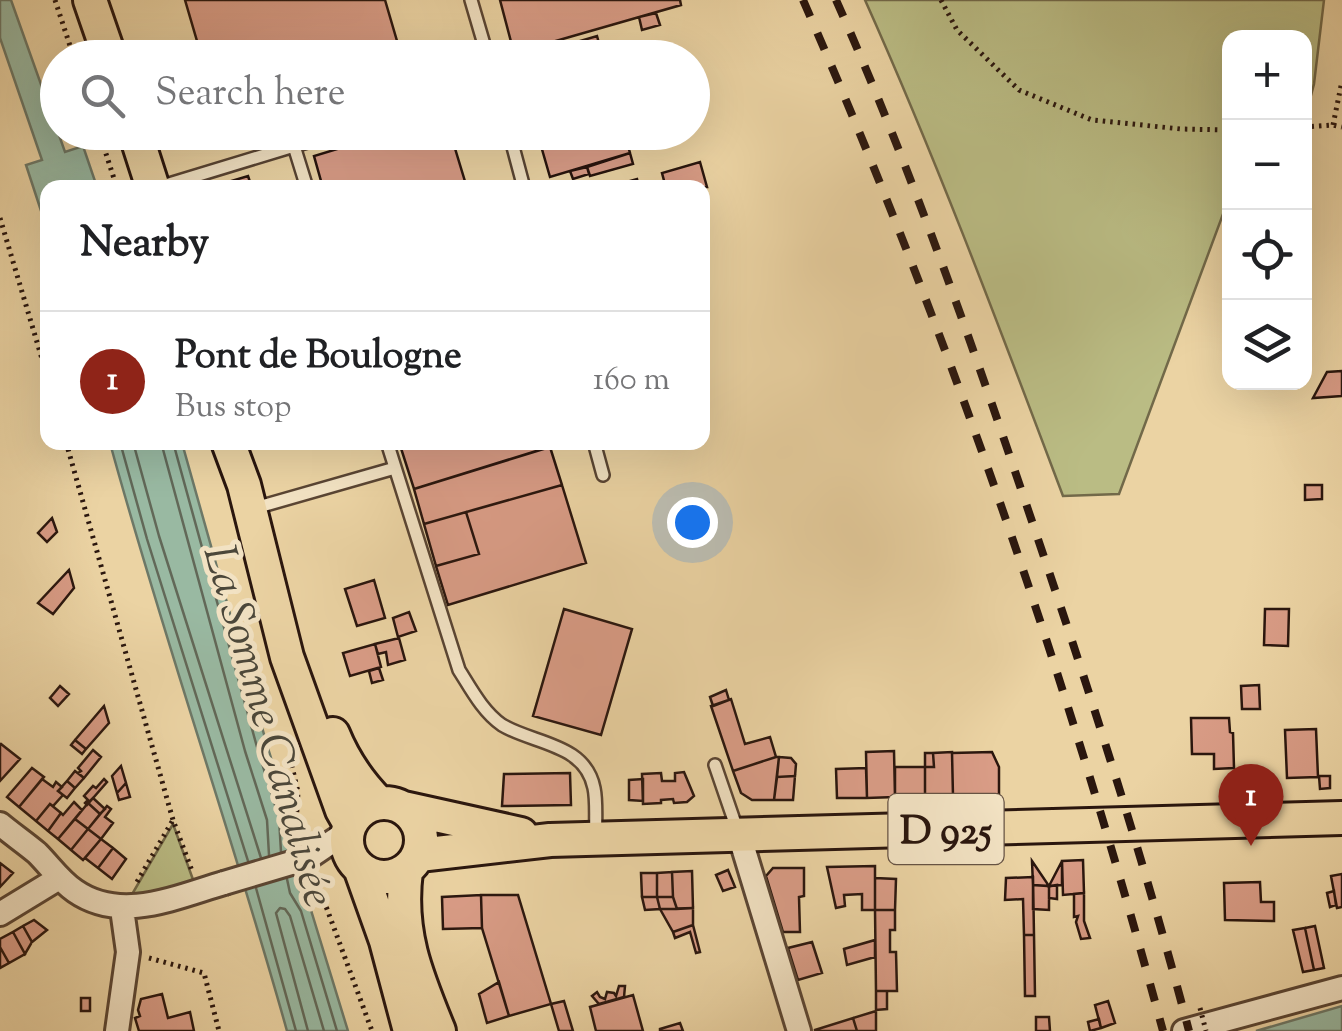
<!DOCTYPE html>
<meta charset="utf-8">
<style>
body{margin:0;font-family:"Sorts Mill Goudy",serif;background:#f6f6f6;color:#202124}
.controls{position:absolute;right:30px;top:30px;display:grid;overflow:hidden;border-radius:20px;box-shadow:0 10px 40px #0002}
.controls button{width:90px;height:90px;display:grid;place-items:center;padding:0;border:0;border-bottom:2px solid #e0e0e0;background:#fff;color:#202124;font:50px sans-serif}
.you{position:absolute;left:692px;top:522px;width:35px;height:35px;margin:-25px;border:8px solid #fff;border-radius:50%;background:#1a73e8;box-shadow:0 0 0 15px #1a73e833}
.badge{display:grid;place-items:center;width:65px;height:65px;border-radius:50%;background:#8f2418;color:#fff;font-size:32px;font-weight:700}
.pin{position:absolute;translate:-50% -82px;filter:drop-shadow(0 2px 5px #0008)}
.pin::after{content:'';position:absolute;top:52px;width:35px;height:30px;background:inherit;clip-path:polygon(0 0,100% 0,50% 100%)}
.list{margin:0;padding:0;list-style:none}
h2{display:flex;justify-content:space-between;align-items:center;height:130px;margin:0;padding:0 40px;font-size:42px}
h2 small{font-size:32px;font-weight:400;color:#757577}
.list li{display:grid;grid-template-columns:65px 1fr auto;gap:30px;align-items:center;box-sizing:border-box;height:140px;padding:0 40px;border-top:2px solid #e0e0e0}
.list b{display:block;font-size:38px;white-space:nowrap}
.list p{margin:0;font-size:32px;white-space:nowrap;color:#757577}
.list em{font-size:32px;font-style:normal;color:#757577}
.icon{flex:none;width:55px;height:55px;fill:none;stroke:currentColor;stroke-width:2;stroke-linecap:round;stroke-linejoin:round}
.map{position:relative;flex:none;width:1342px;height:1031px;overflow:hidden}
.search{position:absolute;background:#fff;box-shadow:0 10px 40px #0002;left:40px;top:40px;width:670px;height:110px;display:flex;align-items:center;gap:25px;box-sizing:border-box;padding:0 35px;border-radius:55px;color:#757577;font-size:38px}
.panel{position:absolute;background:#fff;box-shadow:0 10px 40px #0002;left:40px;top:180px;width:670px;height:270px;border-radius:20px}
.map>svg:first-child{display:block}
.green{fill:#babc84;stroke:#726949;stroke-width:2.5}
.water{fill:#99b9a2;stroke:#6d7867;stroke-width:2.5}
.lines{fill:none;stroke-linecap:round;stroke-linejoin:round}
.shore{stroke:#626858;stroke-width:2.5}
.building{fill:#d99c86;stroke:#2a160e;stroke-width:2.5}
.service-casing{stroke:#5a4533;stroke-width:16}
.minor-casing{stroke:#5a4533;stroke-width:28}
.primary-casing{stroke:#2a160e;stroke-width:38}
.path{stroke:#2a160e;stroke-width:5;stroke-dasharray:2.5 5;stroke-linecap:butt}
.service{stroke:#f2e2c3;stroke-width:11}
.minor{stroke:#f2e2c3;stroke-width:22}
.primary{stroke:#ebd3a3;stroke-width:32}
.rail{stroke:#2a160e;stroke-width:8;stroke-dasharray:18 18;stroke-linecap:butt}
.minor-bridge-casing{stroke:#5a4533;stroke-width:28;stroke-linecap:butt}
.path-bridge{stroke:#2a160e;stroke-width:5;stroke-dasharray:2.5 5;stroke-linecap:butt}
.minor-bridge{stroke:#f2e2c3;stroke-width:22}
.labels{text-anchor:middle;stroke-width:10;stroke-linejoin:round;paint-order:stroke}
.shield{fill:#f2e2c3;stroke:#665344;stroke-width:2.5}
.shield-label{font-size:40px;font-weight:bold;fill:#2a160e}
.water-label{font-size:45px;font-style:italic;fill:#4b473a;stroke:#f2e2c3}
</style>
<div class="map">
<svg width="1342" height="1031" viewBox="0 0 1342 1031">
<rect width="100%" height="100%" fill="#ebd3a3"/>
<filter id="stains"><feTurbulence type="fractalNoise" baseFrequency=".002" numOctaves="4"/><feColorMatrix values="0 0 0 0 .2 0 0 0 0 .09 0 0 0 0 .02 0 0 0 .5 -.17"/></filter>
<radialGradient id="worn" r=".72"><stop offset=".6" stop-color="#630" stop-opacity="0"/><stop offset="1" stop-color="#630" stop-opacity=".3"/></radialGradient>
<path class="green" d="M865,0H1324L1314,84L1305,118L1304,38H1230L1229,198L1119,494L1063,496C1000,329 938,163 865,0Z
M173,824L196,888L124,908Z"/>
<path class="water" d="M0,0H11L65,152L83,146L97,187L48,188L47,229L26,165L42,160L0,38Z
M110,443H182L267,745L289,816L290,843L299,889L310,907L348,1031H287C232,834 164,640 110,443Z
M1342,1006V1031H1256Z"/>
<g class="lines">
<path class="shore" d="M120,442L147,539L248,861
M133,442L159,536L261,858
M161,442L245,751L267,820L269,855
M173,442L257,747L279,818L281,852
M287,879L290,893L301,911L337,1031
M256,888L296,1031
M308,1031L276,913L280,908L285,909L290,916L324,1031"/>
</g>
<path class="building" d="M185,0H385L402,58H202Z
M500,0H680L681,5L514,53Z
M656,13L660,25L642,30L639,17Z
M597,36L603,58H522Z
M393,132H450L467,188H323L314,156Z
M537,132H624L630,153L550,177Z
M630,153L633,164L590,176L587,167Z
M700,162L707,187L666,188L662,173Z
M587,167L589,174L573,179L570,171Z
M248,176L252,188H208Z
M637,179L639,188H605Z
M1342,371V396L1313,398L1327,372Z
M399,442H544L546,448L414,489Z
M550,447L562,485L424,524L414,489Z
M562,485L586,563L448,605L436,566L479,554L466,512Z
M1305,485H1322V499L1305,500Z
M466,512L479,554L436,566L424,524Z
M52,518L57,532L47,542L38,533Z
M69,570L74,588L53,614L38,603Z
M374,580L385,618L357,626L345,589Z
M564,609L632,629L601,735L533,716Z
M1265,609H1289L1288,646L1264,645Z
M409,612L416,631L398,637L393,618Z
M399,638L405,660L388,665L386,652L378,654L375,644Z
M375,644L381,667L350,676L343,653Z
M379,668L383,680L372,683L369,671Z
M1259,685L1260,709H1242L1241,686Z
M60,686L69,694L58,706L50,698Z
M726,690L729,700L713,706L710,697Z
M731,699L745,744L770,737L776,757L733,771L711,706Z
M104,706L109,723L86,749L75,740Z
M1191,718H1229L1230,732L1233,733L1234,768L1214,769V754H1192Z
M1316,729L1318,777L1287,778L1285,730Z
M75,740L86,749L82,754L71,745Z
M1,744L20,759L0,781V745Z
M93,750L101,757L84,778L78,773L81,771L78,768Z
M894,751L895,797L867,798L866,752Z
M952,752L953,796H925V767H934L933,753Z
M992,752L999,767V794L953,796L952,753Z
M925,753H933L934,767H925Z
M776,757H779L774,800H752L741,793L733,771Z
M779,757L791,758L796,764L795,776L777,777Z
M121,766L126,783L117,793L112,776Z
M895,767H925V796L895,797Z
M32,768L44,777L19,807L7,797Z
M866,768L867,798H837L836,769Z
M75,771L84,778L75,788L67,781Z
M684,772L694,796L687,802L674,803L673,799L661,800V803L643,804L642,774L661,773L662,781H675V773Z
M570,773L571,805L502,806L504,774Z
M795,776L793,800H774L777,777Z
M1319,776H1330V788L1320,789Z
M42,779L53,787L56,782L62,787L58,791L63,795L53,806L50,804L36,821L19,807Z
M104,779L107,782L87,805L85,803L88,800L84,796L93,786L96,788Z
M643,779V801L629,800V780Z
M67,781L75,788L67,798L58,791Z
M126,783L130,797L119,800L117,793Z
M93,798L105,809L100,814L88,803Z
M74,802L82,810L58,839L48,831L61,813L63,815Z
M88,803L100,814L88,829L75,819Z
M50,804L61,813L48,831L36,821Z
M107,806L111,809L105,817L113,823L101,839L88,829Z
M75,819L88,829L71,850L58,839Z
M88,829L101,839L83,860L71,850Z
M101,839L113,848L98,868L85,858Z
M113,848L126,859L112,879L98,868Z
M1083,860L1084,893L1063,895L1062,861Z
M1032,861L1049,886L1033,885Z
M1062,861V885L1049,886Z
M0,863L13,873L0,887Z
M875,866V910H862V894L844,895L845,906L836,908L827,867Z
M773,868H804V896L799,897L800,932H783L766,876Z
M728,870L735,887L723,891L716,875Z
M692,871L693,908L677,909L673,897L672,872Z
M672,872L673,897H657V873Z
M641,873H657V897H642Z
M1342,874V907L1337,908L1331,876Z
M1033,877L1034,935H1024L1023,899L1005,900L1006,878Z
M875,878L896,879L895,910H875Z
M1260,882L1261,902H1274V921L1225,920L1224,883Z
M1033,885L1049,886V910L1033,909Z
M1057,885V899L1049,898V886Z
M1334,891L1336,905L1330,907L1327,893Z
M1084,893V921L1090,938L1081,939L1076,922L1078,916L1074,917V894Z
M481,895L482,928L443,929L442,897Z
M481,895H518L551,1004L509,1016L482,928Z
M642,897H657L660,909L645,910Z
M657,897H673L677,909H660Z
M693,908V925L673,932L660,909Z
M875,910H895V930H890V952H896L897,991H876Z
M34,920L47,930L32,942L23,926Z
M693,925L700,952L696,953L690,932L675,938L673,932Z
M23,926L32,942L25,954L13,932Z
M1315,926L1324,968L1314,970L1305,928Z
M1305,928L1314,970L1303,972L1293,930Z
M13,932L25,954L9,963L0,947V939Z
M1024,935H1034L1035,996H1025Z
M875,940V957L847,965L844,949Z
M812,942L822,973L798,980L788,948Z
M0,947L9,963L0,968Z
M499,982L509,1016L487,1023L479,994Z
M619,986H625L624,997L599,1004L592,996L597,992L600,997L605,999L607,992L614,993L616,996Z
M876,991H887V1009L876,1010Z
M162,994L168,1018L190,1012L194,1031H139L135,1018L140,1016L138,1010L141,999Z
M633,995L643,1031H596L590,1007Z
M81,998H90V1011H81Z
M564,1001L573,1031H559L551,1004Z
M1108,1001L1115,1023L1101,1028L1095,1005Z
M876,1011V1031H857L853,1018Z
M1036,1017H1049L1050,1031H1036Z
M853,1018L857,1031H815V1030Z
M1099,1019L1101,1028L1090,1031L1088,1022Z
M680,1023L683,1031H660V1029Z"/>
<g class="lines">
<g class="service-casing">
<path id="service" d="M471,0L488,58
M509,132L524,188
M294,146L340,132
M156,188L294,146L307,188
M387,442L459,670C471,689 483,712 502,725C533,744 585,743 594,788C597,802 595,820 596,835
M594,442L603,475
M255,508L395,468
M715,765L738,832"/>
</g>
<g class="minor-casing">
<path id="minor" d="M0,824C12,834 25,843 37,853C50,866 60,881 75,891C121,923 176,897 224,883
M739,834L799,1031
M308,858L348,831
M0,914L59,878
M117,1031L128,952L122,909
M1184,1031L1342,988"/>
</g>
<g class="primary-casing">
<path id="primary" d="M90,0L110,58
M135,132L153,188
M228,442L244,485L287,657L342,810L350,824
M333,734C344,761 358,782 379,803
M347 840a37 37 0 1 1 74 0a37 37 0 1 1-74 0Z
M404,808L521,834
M419,855L550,840L1342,818
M360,868L386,941L410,1031
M406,871C398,932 416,975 439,1031"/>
</g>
<path class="path" d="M55,0L74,58
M941,0L957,30L1019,90L1092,120L1181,129L1230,130
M1333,125L1342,81
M1304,127L1333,125L1342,127
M99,132L117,188
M0,218L48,379
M66,442L173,820L192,871
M290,758L298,792L295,840
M137,882L173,820
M310,884L320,890L372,1031
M149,958L204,973L219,1031"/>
<use href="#service" class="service"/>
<use href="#minor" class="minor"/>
<use href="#primary" class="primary"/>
<path class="rail" d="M803,0C949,333 1068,680 1163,1031
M836,0C907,159 965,324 1021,489C1082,668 1141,848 1189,1031"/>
<g class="minor-bridge-casing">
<path id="minor-bridge" d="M224,883L308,858"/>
</g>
<path class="path-bridge" d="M1200,1008L1206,1031"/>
<use href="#minor-bridge" class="minor-bridge"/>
</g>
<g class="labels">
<rect class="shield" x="888.5" y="794" width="115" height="70" rx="8"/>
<g class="shield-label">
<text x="946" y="843">D 925</text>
</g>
<g class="water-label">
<text transform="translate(271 725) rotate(74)" y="16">La Somme Canalisée</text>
</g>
</g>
<rect width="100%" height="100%" filter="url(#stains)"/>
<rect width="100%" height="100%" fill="url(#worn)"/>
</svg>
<div class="controls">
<button>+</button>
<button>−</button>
<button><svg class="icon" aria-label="locate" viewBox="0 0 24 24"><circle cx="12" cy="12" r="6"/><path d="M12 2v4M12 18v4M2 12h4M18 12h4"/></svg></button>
<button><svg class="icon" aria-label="layers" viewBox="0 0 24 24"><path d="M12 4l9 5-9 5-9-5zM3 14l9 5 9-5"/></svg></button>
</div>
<div class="you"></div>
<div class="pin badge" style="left:1251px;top:846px">1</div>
<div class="search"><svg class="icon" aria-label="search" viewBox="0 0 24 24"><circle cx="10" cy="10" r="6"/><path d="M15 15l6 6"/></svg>Search here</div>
<section class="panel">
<h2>Nearby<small></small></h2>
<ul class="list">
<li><span class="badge">1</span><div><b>Pont de Boulogne</b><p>Bus stop</p></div><em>160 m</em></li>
</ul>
</section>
</div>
